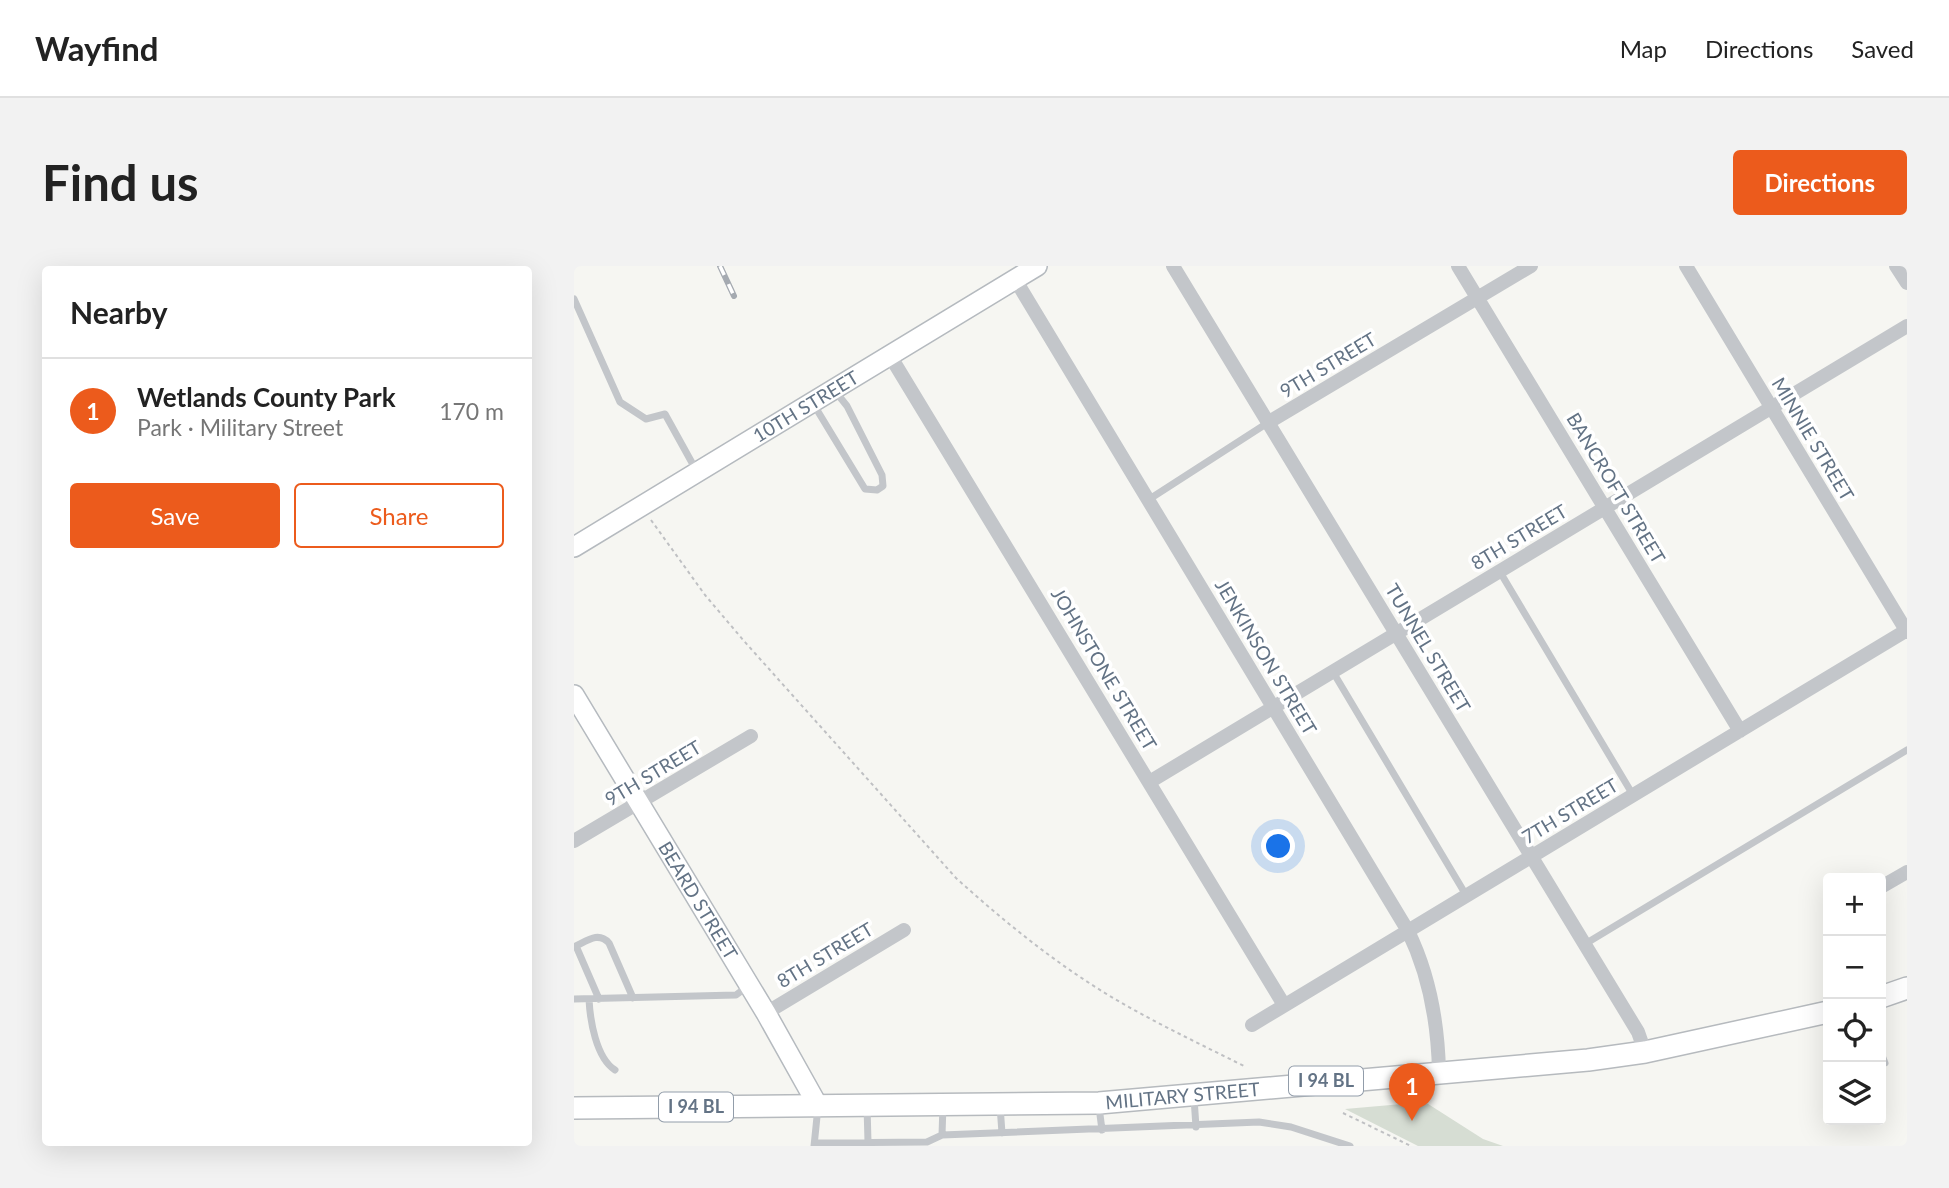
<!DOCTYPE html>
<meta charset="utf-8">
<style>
body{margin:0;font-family:Lato,sans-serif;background:#f2f2f2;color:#222}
.controls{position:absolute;right:21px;bottom:21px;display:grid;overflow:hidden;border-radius:7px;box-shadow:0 7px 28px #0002}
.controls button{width:63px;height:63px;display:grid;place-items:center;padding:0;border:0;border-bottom:2px solid #e0e0e0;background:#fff;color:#222;font:35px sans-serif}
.you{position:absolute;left:705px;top:581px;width:24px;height:24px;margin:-18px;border:5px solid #fff;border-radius:50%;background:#1a73e8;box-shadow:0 0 0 10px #1a73e833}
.badge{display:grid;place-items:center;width:46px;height:46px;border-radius:50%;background:#ec5b1c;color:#fff;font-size:23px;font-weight:700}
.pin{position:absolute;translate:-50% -58px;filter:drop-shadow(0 2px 4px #0008)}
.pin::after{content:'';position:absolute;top:37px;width:24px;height:21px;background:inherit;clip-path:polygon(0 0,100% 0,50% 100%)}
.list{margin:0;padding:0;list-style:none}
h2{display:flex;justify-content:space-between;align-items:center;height:91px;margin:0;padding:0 28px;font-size:30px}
h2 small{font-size:23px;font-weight:400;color:#767676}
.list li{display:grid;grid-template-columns:46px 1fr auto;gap:21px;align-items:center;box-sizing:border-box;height:105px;padding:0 28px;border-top:2px solid #e0e0e0}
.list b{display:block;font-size:26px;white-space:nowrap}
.list p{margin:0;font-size:23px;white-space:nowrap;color:#767676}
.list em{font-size:23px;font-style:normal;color:#767676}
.actions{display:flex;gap:14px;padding:21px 28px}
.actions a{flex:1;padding:16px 0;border:2px solid #ec5b1c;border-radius:7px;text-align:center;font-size:24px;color:#ec5b1c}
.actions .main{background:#ec5b1c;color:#fff}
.icon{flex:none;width:38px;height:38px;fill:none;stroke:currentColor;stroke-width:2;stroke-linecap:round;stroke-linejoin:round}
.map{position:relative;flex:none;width:1333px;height:880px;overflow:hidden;border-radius:7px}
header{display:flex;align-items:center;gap:42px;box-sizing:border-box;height:98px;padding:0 35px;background:#fff;border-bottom:2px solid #e0e0e0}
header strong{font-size:33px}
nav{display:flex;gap:38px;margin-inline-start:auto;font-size:24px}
.intro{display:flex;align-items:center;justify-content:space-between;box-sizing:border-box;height:168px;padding:0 42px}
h1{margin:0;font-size:49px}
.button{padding:18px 32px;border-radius:7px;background:#ec5b1c;color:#fff;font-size:24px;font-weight:700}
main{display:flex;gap:42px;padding:0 42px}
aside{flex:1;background:#fff;border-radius:7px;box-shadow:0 7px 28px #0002}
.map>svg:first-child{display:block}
.green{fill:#d6ddd3}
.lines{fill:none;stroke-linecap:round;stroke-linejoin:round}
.secondary-casing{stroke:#b5babf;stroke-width:22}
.primary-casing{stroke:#b6babe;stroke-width:24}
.path{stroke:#bfc0c3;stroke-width:2;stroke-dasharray:3.5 3.5;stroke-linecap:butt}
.lane{stroke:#c3c6ca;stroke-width:7}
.street{stroke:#c3c6ca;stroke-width:14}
.secondary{stroke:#fff;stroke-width:19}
.primary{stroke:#fff;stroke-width:21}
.rail-casing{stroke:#a5aab1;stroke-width:6}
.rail{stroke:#fff;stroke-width:3.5;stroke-dasharray:10;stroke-linecap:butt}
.labels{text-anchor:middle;stroke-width:7;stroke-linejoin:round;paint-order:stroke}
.shield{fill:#fff;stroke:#929daa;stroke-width:2}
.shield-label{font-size:18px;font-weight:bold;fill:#637385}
.street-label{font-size:19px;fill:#637385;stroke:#fff}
</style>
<header>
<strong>Wayfind</strong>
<nav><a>Map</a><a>Directions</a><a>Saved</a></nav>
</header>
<div class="intro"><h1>Find us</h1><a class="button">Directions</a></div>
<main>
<aside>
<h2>Nearby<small></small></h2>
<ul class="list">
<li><span class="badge">1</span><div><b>Wetlands County Park</b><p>Park · Military Street</p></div><em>170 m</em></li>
</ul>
<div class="actions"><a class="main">Save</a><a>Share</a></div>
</aside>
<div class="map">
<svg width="1333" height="880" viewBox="0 0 1333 880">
<rect width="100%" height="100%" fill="#f6f6f2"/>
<path class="green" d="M851,836L909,873L929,880H844L771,843Z"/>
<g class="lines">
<g class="secondary-casing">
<g id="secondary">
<path id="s1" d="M0,281L463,0"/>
<path id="s2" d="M0,429L192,747L244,840"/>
</g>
</g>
<g class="primary-casing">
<g id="primary">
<path d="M1307,731L1333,722"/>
<path id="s3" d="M0,842L525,837L1014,794L1071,786L1254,746"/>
</g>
</g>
<path class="path" d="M77,254L131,329L170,375L382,612C435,660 491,705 553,740C592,762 632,781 672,801
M769,847L837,880"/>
<path class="lane" d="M0,33L46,136L72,153L91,148L122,204
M240,139L291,223L303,224L309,220L308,209L273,140L261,125
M574,234L695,156
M926,306L1059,529
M759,406L892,629
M1011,678L1333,484
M2,680L25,733
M0,681C13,675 24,665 35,677L59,732
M0,733L162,729L174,720
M15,733C16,754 22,792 41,804
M1307,787L1311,797
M620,832L622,861
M369,839L368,869L685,856L717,861L776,880
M293,840L294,876
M426,840L428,867
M525,841L528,864
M241,877L353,876L368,869
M240,880L244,841"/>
<path class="street" d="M599,0L1064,766L1071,786
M884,0L1166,465
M1112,0L1333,366
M1322,0L1333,17
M441,13L834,665C855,708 864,758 865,806
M315,88L710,739
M695,156L957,0
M577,515L1333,60
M0,575L177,470
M1307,621L1333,606
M192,747L330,664
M678,759L1333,364"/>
<use href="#secondary" class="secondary"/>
<use href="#primary" class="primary"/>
<g class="rail-casing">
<path id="rail" d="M146,0L160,30"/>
</g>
<use href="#rail" class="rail"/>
</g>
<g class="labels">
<g class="shield">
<rect x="715" y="800.5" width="74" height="29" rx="5"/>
<rect x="85" y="826.5" width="74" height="29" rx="5"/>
</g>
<g class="shield-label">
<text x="752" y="821">I 94 BL</text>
<text x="122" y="847">I 94 BL</text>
</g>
<g class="street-label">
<text transform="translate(754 99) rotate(-31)" y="7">9TH STREET</text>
<text dy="7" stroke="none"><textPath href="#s1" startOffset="271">10TH STREET</textPath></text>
<text transform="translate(1239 173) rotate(59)" y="7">MINNIE STREET</text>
<text transform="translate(1042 222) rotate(59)" y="7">BANCROFT STREET</text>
<text transform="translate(945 271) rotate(-31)" y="7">8TH STREET</text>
<text transform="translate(854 382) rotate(59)" y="7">TUNNEL STREET</text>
<text transform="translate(692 391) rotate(59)" y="7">JENKINSON STREET</text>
<text transform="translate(530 403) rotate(59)" y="7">JOHNSTONE STREET</text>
<text transform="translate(79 507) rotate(-31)" y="7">9TH STREET</text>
<text transform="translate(996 545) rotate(-31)" y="7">7TH STREET</text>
<text dy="7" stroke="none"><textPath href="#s2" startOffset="240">BEARD STREET</textPath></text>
<text transform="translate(251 689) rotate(-31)" y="7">8TH STREET</text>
<text dy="7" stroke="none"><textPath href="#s3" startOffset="609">MILITARY STREET</textPath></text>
</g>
</g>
</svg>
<div class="controls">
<button>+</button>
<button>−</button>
<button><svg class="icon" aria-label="locate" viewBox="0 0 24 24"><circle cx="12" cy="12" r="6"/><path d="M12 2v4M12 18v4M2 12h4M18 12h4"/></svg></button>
<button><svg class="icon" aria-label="layers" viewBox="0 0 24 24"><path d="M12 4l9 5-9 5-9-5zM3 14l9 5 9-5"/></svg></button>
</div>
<div class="you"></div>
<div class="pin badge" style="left:838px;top:855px">1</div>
</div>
</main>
